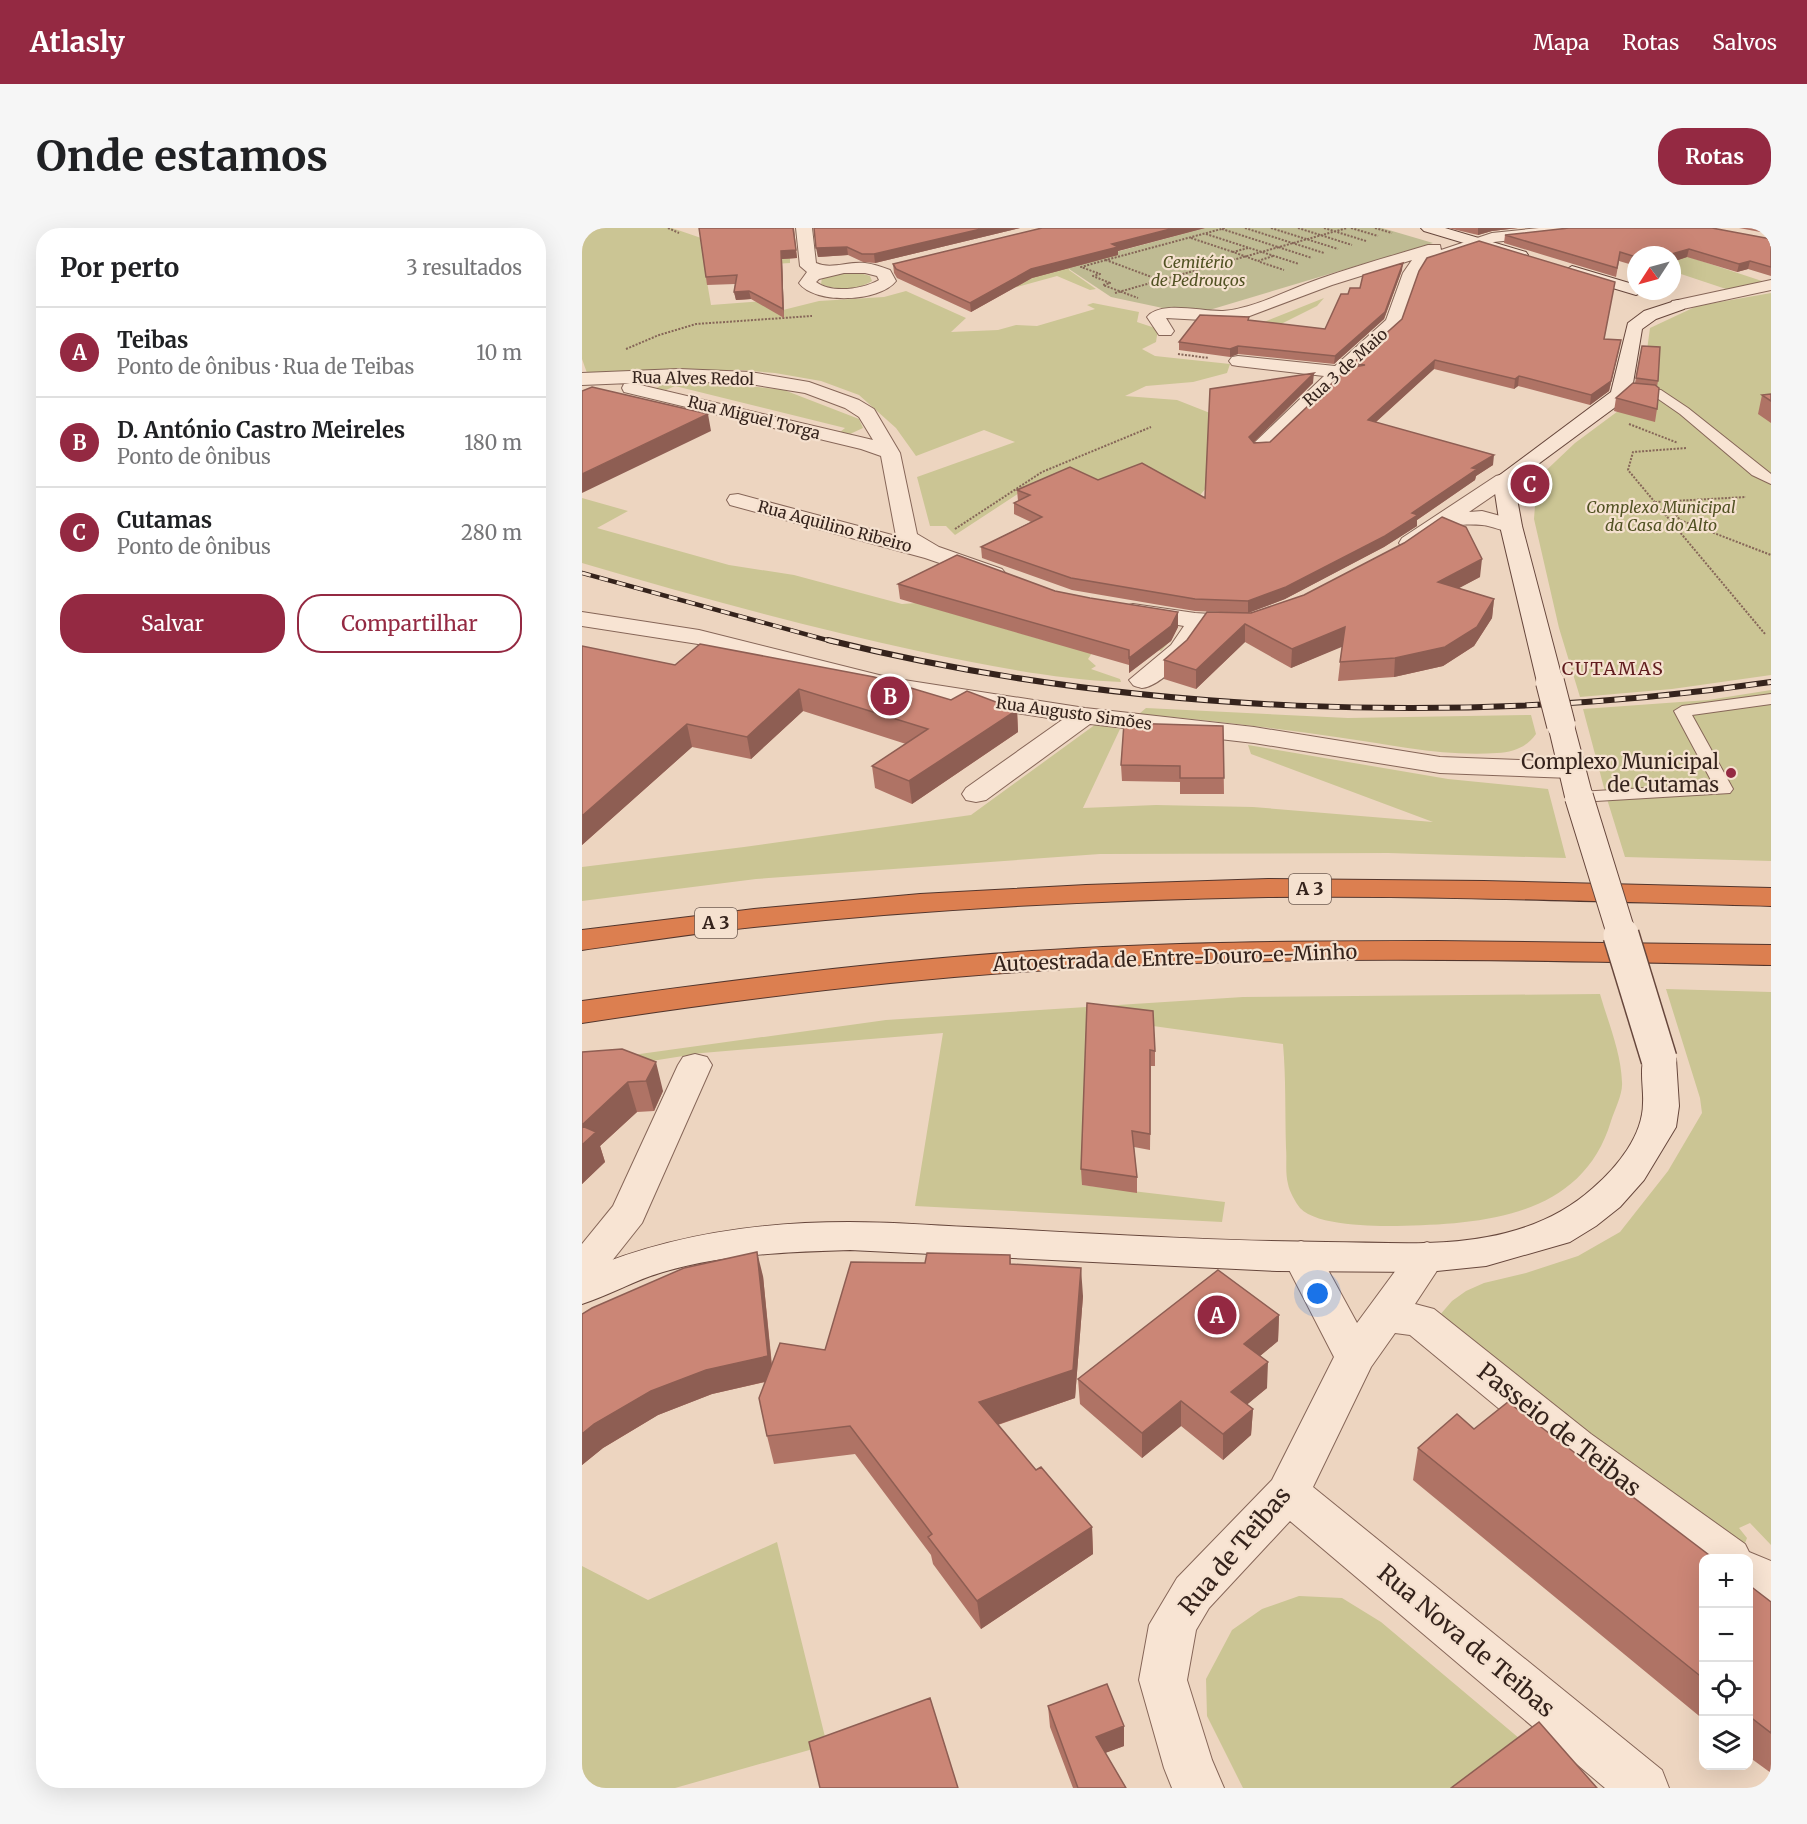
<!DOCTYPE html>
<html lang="pt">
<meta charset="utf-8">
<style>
body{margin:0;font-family:Merriweather,serif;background:#f6f6f6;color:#202124}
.controls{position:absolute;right:18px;bottom:18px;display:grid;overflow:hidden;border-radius:12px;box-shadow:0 6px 24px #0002}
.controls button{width:54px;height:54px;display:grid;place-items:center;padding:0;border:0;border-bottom:2px solid #e0e0e0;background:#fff;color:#202124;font:30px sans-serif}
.compass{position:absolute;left:1045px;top:18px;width:54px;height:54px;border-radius:50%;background:#fff;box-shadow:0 6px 24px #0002;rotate:234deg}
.you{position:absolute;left:736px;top:1066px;width:21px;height:21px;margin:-15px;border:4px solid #fff;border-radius:50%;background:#1a73e8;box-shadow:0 0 0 9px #1a73e833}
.badge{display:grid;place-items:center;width:39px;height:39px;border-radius:50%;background:#942942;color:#fff;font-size:20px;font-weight:700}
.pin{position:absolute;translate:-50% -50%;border:3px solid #fff;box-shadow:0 2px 6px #0006}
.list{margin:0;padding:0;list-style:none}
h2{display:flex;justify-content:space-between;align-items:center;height:78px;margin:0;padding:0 24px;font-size:26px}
h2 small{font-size:20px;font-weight:400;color:#757577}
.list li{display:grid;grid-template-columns:39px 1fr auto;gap:18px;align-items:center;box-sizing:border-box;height:90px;padding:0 24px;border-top:2px solid #e0e0e0}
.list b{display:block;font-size:22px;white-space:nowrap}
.list p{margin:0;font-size:20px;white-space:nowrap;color:#757577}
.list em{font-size:20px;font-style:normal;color:#757577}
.actions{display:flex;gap:12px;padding:18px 24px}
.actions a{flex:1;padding:14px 0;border:2px solid #942942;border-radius:24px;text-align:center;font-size:21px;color:#942942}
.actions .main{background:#942942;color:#fff}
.icon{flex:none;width:33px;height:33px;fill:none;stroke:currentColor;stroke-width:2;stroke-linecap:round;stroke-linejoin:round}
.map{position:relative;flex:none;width:1189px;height:1560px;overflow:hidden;border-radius:24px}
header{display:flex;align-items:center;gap:36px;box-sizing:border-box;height:84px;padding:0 30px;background:#942942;color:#fff}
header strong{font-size:28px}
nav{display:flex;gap:33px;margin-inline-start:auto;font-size:21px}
.intro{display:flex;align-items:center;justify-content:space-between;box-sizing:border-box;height:144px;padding:0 36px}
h1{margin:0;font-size:42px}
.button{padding:15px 27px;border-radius:24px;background:#942942;color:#fff;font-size:21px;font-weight:700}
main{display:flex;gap:36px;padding:0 36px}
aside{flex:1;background:#fff;border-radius:24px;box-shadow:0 6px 24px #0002}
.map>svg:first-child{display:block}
.green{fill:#cbc594}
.cemetery{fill:#bfbb93}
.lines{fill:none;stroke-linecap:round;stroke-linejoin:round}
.lane-casing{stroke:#866658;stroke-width:2}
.street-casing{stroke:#866658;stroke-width:2}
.secondary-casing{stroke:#67473c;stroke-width:2}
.highway-casing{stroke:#53362d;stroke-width:2}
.path{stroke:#866658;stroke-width:2;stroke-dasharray:2 1.5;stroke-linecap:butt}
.lane{fill:#f8e4d3;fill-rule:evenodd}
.street{fill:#f8e4d3;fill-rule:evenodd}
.secondary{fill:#f8e4d3;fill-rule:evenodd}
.highway{fill:#dc7f50;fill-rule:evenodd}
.rail-far1-casing{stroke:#35231c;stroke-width:4.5}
.rail-casing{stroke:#35231c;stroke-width:6}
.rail-far1{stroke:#f5e1cf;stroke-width:3;stroke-dasharray:9;stroke-linecap:butt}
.rail{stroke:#f5e1cf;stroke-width:4;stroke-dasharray:11;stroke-linecap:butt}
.secondary-bridge-far1-casing{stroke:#67473c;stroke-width:30;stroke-linecap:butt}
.secondary-bridge-casing{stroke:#67473c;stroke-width:38;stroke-linecap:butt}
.secondary-bridge-far1{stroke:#f8e4d3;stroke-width:28}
.secondary-bridge{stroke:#f8e4d3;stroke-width:35}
.wall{fill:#af7365}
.shaded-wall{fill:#8e5e53}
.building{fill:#cb8676;stroke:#8e5e53;stroke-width:1.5}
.poi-dot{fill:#942942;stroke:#f5e1cf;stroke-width:2}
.labels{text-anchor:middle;stroke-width:4.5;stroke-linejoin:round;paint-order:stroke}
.far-park-label{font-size:16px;font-style:italic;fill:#515223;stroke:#f5e1cf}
.far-street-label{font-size:16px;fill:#35231c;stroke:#f5e1cf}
.far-neighbourhood-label{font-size:18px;letter-spacing:1.5px;fill:#611c1e;stroke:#f5e1cf}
.shield{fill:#f5e1cf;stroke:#6f5c52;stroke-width:1.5}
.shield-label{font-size:18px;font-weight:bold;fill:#35231c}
.poi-label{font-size:20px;fill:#35231c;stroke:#f5e1cf;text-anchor:end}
.street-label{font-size:20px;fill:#35231c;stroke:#f5e1cf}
.near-street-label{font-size:24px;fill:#35231c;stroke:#f5e1cf}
</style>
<header>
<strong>Atlasly</strong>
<nav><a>Mapa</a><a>Rotas</a><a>Salvos</a></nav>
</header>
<div class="intro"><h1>Onde estamos</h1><a class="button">Rotas</a></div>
<main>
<aside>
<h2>Por perto<small>3 resultados</small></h2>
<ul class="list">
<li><span class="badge">A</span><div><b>Teibas</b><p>Ponto de ônibus · Rua de Teibas</p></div><em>10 m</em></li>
<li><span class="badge">B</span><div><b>D. António Castro Meireles</b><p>Ponto de ônibus</p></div><em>180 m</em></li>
<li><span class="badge">C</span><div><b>Cutamas</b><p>Ponto de ônibus</p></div><em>280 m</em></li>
</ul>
<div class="actions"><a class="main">Salvar</a><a>Compartilhar</a></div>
</aside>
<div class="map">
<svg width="1189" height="1560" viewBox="0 0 1189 1560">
<rect width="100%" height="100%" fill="#edd5c0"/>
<path class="green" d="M0,0H90L122,11L208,24V35L157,38L124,48L129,77L197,72L193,84L237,73L302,69L324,63L384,90L369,104L416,102L434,97L455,98L513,81L505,77L511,75L557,84L555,94L576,101L574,114L560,121L573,128L648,136L645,145L611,154L564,158L543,168L595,172L628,185L624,260L595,295L481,243L454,254L373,307L364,298H348L335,249L433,214L402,202L334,228L314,200L277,167L239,153L193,145L158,142L5,145L0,131Z
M1019,0L1183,54L1144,61L1090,43V27H1054Z
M487,37V42L514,61L508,62L475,48L431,60L452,49Z
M260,44L278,45L288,48L290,53C276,62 254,63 239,56L240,50Z
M1189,65V447L1090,461L998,469L977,400L952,291L955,251L993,215L1059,166L1068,100L1115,78Z
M742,70L735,78L693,99L682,94Z
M88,153L132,154L202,162L277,191L281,200L268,206L258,204L263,200L93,158L84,162L74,160Z
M0,270L46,283L15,300L147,337L212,347L320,376L334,375L465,413L483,400L590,411L579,423L547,412L510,425L506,431L514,438L509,441L538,451L539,454C471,451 402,437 336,423C222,398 111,368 0,335Z
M1189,462V633L1043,629L1025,571L1001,481L1126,472Z
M564,480L766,490L949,487L954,506C945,519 932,524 915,525C864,529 812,517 761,510C693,500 626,492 557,486Z
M514,496L538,501L501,580L574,577L671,579L851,594L669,526L666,517L866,551L966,561L984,630L806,625L518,626L174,651L0,673V639L162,619L389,587Z
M1084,761L1189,764V1317L1168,1295L1157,1300L1165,1310L1159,1325L857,1088L870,1073L884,1063L902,1055L944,1045L996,1028L1038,1004L1086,943L1120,885L1118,870Z
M1018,766C1026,794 1039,824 1040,854C1041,866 1033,881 1029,893C1000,990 900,996 815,998C791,998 735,998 718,980C714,975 707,963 706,956C703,945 705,931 704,920C703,885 704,850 701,816L571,798L500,957L643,974L640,994L333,978L361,805L120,825L0,844V834L304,792L661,769Z
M195,1314L245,1517L93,1560H0V1338L66,1372Z
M717,1368L760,1370L799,1394L950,1521L892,1560H661L625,1488L624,1451L650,1402L680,1381Z"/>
<path class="cemetery" d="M623,0H800L851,15L624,83L590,82L529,69L487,41V37L493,35Z"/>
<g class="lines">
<g class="lane-casing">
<path id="lane" d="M1048,158L1079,162L1106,180L1189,246V256L1170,247L1098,186L1072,168L1044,165L1042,162Z
M1189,466V476L1110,487L1151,561L1148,565L997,574L991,573L988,569L991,565L997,564L1131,556L1092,483L1100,478Z"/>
</g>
<g class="street-casing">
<path id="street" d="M214,0H230L234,35C249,42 266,33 283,35C291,36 300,39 308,42L314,53C298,74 233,77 217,55L225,44L218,38ZM262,45H283L295,48L297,52C281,61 250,66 234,54L237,51Z
M957,0H1004L996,5L912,14L843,37C828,54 829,80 817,99L717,191L686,223H672L669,219L672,215L742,148L656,138L650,137L647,133L650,129L656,128L753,138L804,92L821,45L830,32L750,57L665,89L639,93L584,90L592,103L589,107H577L565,89C578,72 621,84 641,83C674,80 705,62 737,51C773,38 810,28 846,17H858L859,22L910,5Z
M1189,52V62L1096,82L1090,81L1088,77L1090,73L1096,72Z
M97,141L168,144L227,154L277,172L292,181L318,225L335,306L357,319L420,341L424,346L420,351L412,353L404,351L343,330L148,277L145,272L148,267L156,266L314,308L299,228L279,221L42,164L40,160L42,156L48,155L0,157V145ZM97,153L168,156L223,165L263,180L277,189L291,212L50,155Z
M921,246L928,248L931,252L928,256L887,284L900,283L937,293L940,298L937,303C923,306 913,298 900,297C891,296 874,296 866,299C849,305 841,325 820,320L817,315L820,310L914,248Z
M551,376L613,385L673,389L676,394L673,399L664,401L624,400C619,417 579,459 560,460C560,460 552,458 551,457L547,452L589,417L602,398L543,388L539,383L543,378Z
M0,384L117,402L309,450L503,480L672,499L858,529L989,534L999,536L1003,542L999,548L989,550L858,545L672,515L508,496L404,572L394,574L384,572L380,566L384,560L480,492L309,466L116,416L0,398Z
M113,826L125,829L130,837L60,995L14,1053L0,1058V1016L31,978L96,837L101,829Z
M719,1013L733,1018L775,1095L831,1019L845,1014L859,1019L864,1029L833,1076L852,1081L1009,1206L1163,1316L1167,1324L1189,1333V1378L1166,1368V1330H1122V1337L979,1232L828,1107L813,1105L789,1139L731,1259L1080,1542L1087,1560H1023L708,1293L627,1380L614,1402L605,1452L630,1532L642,1560H590L582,1540L557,1452L567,1397L595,1350L690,1252L752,1129L700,1028L705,1018Z"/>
</g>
<g class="secondary-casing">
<path id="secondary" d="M839,0H863L944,24L946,27L944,30H932L842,3Z
M990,38L1054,57V63H1062L1054,67L984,46L982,43Z
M1096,72L1102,73L1104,77L1102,81L1074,91L1060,101L1050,161L1043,172L932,254L940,298L981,454L977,459L968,462L959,459L955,454L918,298L911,252L1029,164L1046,95L1062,83Z
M979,489L988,491L992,497L1011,569L1007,575L997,577L987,575L983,569L966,497L970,491Z
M1077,820L1089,823L1094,831L1097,878L1094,899L1062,952L1038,979L1014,998L988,1014L904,1038L845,1044L695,1043L268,1022C205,1024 142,1026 81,1044C53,1052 28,1067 0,1076V1044C85,1007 175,994 267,994C307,994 347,997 386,999C505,1005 625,1013 744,1014C796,1014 853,1019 905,1009C944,1002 981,987 1011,960C1035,939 1061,908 1061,875C1062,858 1056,838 1065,823Z"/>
</g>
<g class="highway-casing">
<path id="highway" d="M686,651L902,653L1189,660V678C1021,674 854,667 686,669C515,672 343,681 172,699C115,705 57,714 0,722V702L172,681L338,666L504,657Z
M854,713L1189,717V737C944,732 697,726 452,743C301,753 150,772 0,795V773C150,752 299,733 450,723C584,714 719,713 854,713Z"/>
</g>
<path class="path" d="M86,0L97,5
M663,0L742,25
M689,0L756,21
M716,0L770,17
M742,0L784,13
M769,0L796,8
M793,0L810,5
M640,1L730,30
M624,6L717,36
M609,10L651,24
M666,20L651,24L676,33L691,28
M524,32L499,39L518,46L511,48L528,55L521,57L556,70
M678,34L702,42
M591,57L524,32L643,0
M533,65L765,0
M44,121L77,107L114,96L230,88
M596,126L627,130
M1047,196L1096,215
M1104,220L1051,224L1046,242L1183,406
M1083,273L1098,292L1189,327
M1073,274L1164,269
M373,301L460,244L569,199"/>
<use href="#lane" class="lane"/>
<use href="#street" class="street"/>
<use href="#secondary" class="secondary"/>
<use href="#highway" class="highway"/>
<g class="rail-far1-casing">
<path id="rail-far1" d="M0,345L252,414"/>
</g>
<g class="rail-casing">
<path id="rail" d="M246,412C545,486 884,499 1189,454"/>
</g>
<use href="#rail-far1" class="rail-far1"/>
<use href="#rail" class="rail"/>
<g class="secondary-bridge-far1-casing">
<path id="secondary-bridge-far1" d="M968,454L979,497
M997,569L1040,708"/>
</g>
<g class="secondary-bridge-casing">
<path id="secondary-bridge" d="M1039,707L1077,831"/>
</g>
<use href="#secondary-bridge-far1" class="secondary-bridge-far1"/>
<use href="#secondary-bridge" class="secondary-bridge"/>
</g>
<path class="wall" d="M117,0H212L215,30L200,31L202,90L169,71L154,72L152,64L153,56L125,57Z
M232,0H438L293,35L281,34L266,27L236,29Z
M460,0H623L536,23V27L450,50L389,84L315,50L312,45L311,36Z
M866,0H936L910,3L896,7Z
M1157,0H1189V6Z
M923,7L1189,11V48L1166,41L1155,44L1105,29L1090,34V27H1054V38L1037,33L1034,49L922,15Z
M820,42L802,91L752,136L656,126L648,129L597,122V114L667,92L743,101L766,66Z
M1023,111L1039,112L1037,122L1027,163L1008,177L936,158L932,161L852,141L794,194L911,237L894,248L893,252L835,292V298L802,319L703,371L666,385L898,349L876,360L912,371L910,390L892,418L861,438L812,449L756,453L760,418L709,440L663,414L614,461L582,451V432L664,385L613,383L490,362L400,330L399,319L449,294L432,286V275L436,273L435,262L516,252L623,270L628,161L731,155L672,214H688L770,139L771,135Z
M1060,118L1076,153L1075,159V181L1073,194L1032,183L1034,170L1053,155Z
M1189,166V195L1176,186L1180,167Z
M316,356L473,363L596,399L589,413L547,445V437L318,371Z
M0,418L93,437L435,482L436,504L330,576L293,560L290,538L324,516L221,483L169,531L110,519L0,617Z
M641,498L642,566H598V554L540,553L539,537Z
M505,775L573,823V838H569L568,922L552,919L555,949V965L500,957L499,941Z
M40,821L81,863L72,883L55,884L18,918L23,934L0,956V824Z
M428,1027L429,1036L501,1068L493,1170L416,1197L454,1242L510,1299L511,1326L399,1401L351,1336L349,1327L273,1226L192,1236L185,1208L183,1154L130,1166L76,1187L21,1220L0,1237V1086L181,1048L190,1137L243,1122L343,1035Z
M697,1087L696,1113L678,1128L685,1160L665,1176L671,1181L669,1207L641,1232L599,1198L560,1230L498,1176L496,1151Z
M892,1201L1122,1330V1492L831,1252L836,1220Z
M1167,1357L1189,1374V1545L1167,1529Z
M466,1478L542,1518L523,1525L544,1560H491L468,1499Z"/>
<path class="shaded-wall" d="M211,0L215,30L200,31L202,90L201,81L199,23Z
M403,0H438L293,35L292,26Z
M592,0H623L536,23V27L450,50L389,84L388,75L449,41L530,16Z
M896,0H936L910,3L896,7Z
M265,19L266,27L236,29L234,20Z
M1107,21L1105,29L1090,34V27H1086Z
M1168,33L1166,41L1155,44L1157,36Z
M821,35L820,42L802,91L752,136L753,128Z
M167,63L169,71L154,72L152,64Z
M1039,112L1027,163L1008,177L1009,167Z
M656,118V126L648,129V121Z
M853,132L852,141L785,202L786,192Z
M732,145L731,155L667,219V209Z
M937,148L936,158L932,161L933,151Z
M126,186L129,203L0,265V246Z
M912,227L911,237L894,248L893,252L835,292V298L802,319L703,371L666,385V373L830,285L890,240Z
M900,331L898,349L855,372L856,354Z
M912,371L910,390L892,418L861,438L812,449L813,430Z
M596,384V399L589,413L547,445V430Z
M663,396V414L614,461V442Z
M763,399L762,418L709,440L710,421Z
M217,461L221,483L169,531L165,509Z
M435,482L436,504L330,576L327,553Z
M105,496L110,519L0,617V588Z
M74,834L81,863L72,883L64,853Z
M46,854L55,884L18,918L23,934L0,956V897Z
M175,1024L181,1048L191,1152L130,1166L76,1187L21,1220L0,1237V1206Z
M499,1040L501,1068L493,1170L400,1202L397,1174Z
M697,1087L696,1113L661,1142L662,1116Z
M686,1134L685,1160L649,1190V1164Z
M599,1173V1198L560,1230V1205Z
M671,1181L669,1207L641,1232V1206Z
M510,1299L511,1326L399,1401L395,1373Z
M542,1498V1518L515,1528L514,1509Z"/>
<path class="building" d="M117,0H211L214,22L199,23L201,81L167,63L152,64L155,47L124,49Z
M232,0H403L292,26H280L265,19L234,20Z
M460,0H592L530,16L536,19L449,41L388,75L314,41L311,36Z
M987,0H1130L1189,11V39L1168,33L1157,36L1107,21L1086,27H1054V29L1038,24L1035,40L923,7Z
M897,13L1033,54L1022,111L1039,112L1029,153L1009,167L937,148L933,151L853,132L786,192L912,227L890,240L895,241L830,285L836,287L803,308L704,359L666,373L613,371L489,350L399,319L460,289L432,275L448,267L435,262L488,239L516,252L560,235L623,270L628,161L732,145L667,209L672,215L688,214L766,140L783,137L771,135L820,91L837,43L845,30Z
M821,35L803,84L753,128L656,118L648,121L597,114L618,87L667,89L666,92L743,101L759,66H766L768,60H778L781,47Z
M1060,118L1078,119L1076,153L1054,150Z
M1051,155L1073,157L1077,160L1075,181L1034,170Z
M10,159L126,186L0,246V163Z
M1189,166V173L1180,167Z
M860,289L884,299L900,331L856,354L912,371L895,399L863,419L813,430L758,434L763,399L710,421L663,396L614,442L582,432L605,412L625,384L669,385L722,367L822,315Z
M375,327L473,363L508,370L596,384L589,398L547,430V422L316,356Z
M118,416L292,449L369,472L385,463L435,482L327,553L290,538L346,501L217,461L165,509L105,496L0,588V418L93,437Z
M542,495L641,498L642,550H598V538L539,537Z
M505,775L571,783L573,823L568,822V906L550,903L555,949L499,941Z
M40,821L74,834L64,853L46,854L0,897V824Z
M0,898L14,904L0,917Z
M175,1024L186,1128L124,1142L69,1163L12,1196L0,1206V1086L10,1080L102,1040Z
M345,1025L428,1027V1036L499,1040L491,1142L397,1174L454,1242L459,1239L510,1299L395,1373L346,1309L350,1306L268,1198L185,1208L177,1170L198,1115L243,1122L269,1034L343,1035Z
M636,1042L697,1087L662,1116L686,1134L649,1164L671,1181L641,1206L599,1173L560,1205L496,1151Z
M926,1174L1131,1330H1122V1451L836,1220L875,1186L892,1201Z
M1167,1357L1189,1374V1505L1167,1488Z
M525,1456L542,1498L514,1509L544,1560H496L466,1478Z
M348,1470L376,1560H238L227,1514Z
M957,1494L1015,1560H869Z"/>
<circle class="poi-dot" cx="1149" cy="545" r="6"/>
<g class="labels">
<g class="far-park-label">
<text x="616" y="40">Cemitério<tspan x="616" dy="18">de Pedrouços</tspan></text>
<text x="1079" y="285">Complexo Municipal<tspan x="1079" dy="18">da Casa do Alto</tspan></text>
</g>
<g class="far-street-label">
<text transform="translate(763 139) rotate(-42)" y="6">Rua 3 de Maio</text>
<text transform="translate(111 150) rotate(1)" y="6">Rua Alves Redol</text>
<text transform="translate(172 189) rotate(14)" y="6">Rua Miguel Torga</text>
<text transform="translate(253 298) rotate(15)" y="6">Rua Aquilino Ribeiro</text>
<text transform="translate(492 485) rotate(8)" y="6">Rua Augusto Simões</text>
</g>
<g class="far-neighbourhood-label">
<text x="1031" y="447">CUTAMAS</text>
</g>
<g class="shield">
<rect x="707" y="646" width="42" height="30" rx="4.5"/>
<rect x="113" y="680" width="42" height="30" rx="4.5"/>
</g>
<g class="shield-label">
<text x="728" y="667">A 3</text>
<text x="134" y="701">A 3</text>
</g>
<g class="poi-label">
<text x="1137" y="541">Complexo Municipal<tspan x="1137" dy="23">de Cutamas</tspan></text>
</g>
<g class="street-label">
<text transform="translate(593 730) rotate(-2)" y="7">Autoestrada de Entre-Douro-e-Minho</text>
</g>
<g class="near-street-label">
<text transform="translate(977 1202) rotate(38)" y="8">Passeio de Teibas</text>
<text transform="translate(653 1323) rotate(-50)" y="8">Rua de Teibas</text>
<text transform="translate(884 1413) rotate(40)" y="8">Rua Nova de Teibas</text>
</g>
</g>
</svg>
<div class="controls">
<button>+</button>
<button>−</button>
<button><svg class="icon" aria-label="locate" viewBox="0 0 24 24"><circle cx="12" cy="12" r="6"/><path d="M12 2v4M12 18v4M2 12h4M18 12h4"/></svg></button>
<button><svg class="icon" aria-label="layers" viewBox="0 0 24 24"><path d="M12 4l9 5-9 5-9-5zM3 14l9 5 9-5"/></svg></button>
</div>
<svg class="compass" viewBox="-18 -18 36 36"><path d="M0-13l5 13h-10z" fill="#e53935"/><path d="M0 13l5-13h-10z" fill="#757577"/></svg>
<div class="you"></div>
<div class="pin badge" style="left:635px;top:1087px">A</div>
<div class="pin badge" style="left:308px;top:468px">B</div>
<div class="pin badge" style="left:948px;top:256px">C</div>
</div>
</main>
